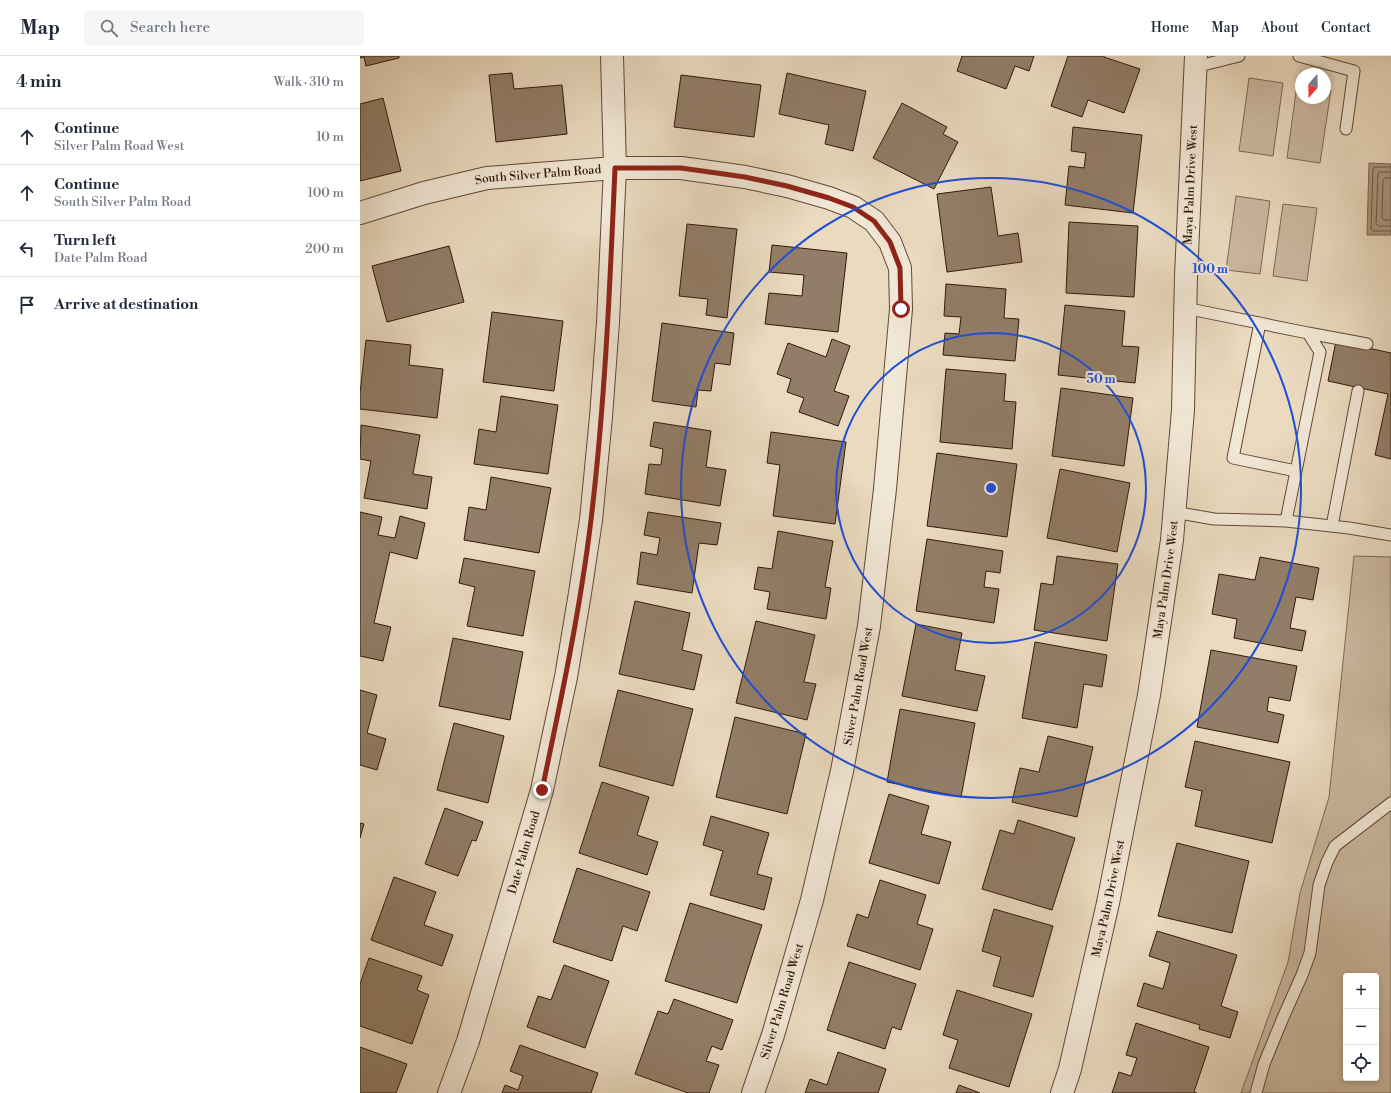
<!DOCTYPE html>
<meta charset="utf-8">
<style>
body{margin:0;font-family:"Libre Bodoni",serif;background:#f6f6f7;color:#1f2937}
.controls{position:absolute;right:12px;bottom:12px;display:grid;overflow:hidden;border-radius:4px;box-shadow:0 2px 6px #0003}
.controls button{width:36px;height:36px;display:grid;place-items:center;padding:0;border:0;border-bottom:1px solid #e0e1e3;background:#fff;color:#1f2937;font:20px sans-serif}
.compass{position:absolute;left:935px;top:12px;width:36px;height:36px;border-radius:50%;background:#fff;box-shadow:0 2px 6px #0003;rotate:200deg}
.stop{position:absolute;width:12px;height:12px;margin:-9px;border:3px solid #8f2418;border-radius:50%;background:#fff}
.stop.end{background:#8f2418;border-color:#fff;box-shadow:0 1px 4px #0008}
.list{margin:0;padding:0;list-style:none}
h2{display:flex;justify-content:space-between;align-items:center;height:52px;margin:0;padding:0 16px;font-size:17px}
h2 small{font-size:13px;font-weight:400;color:#747a83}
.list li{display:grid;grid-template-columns:26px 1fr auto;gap:12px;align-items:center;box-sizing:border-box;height:56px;padding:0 16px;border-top:1px solid #e0e1e3}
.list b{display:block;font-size:15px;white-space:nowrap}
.list p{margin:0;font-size:13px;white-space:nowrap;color:#747a83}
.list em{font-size:13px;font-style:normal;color:#747a83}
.icon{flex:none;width:22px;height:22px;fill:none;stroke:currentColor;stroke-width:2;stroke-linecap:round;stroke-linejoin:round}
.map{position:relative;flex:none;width:1031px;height:1037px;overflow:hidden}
header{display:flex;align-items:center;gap:24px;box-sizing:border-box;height:56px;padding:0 20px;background:#fff;border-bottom:1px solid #e0e1e3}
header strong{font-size:19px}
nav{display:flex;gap:22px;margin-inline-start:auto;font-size:14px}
.search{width:280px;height:36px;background:#f6f6f7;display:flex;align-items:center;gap:10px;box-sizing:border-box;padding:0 14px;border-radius:4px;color:#747a83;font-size:15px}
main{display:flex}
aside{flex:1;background:#fff}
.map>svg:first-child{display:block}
.green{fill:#cbb9a0;stroke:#7f6855;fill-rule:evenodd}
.water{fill:#ac9881;stroke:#7c6551}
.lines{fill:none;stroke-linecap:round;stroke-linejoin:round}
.shore{stroke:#705846;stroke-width:1}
.building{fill:#927d68;stroke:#33180a}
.service-casing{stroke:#614837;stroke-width:13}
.minor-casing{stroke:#614837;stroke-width:24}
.service{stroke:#f1e7d5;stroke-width:11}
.minor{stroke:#f1e7d5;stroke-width:22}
.route{stroke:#8f2418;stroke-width:5}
.ring{fill:none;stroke:#1d4ed8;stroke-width:2}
.labels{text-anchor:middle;stroke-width:4;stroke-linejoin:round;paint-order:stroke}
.street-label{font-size:12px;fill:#33180a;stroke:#f1e7d5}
.centre{fill:#1d4ed8;stroke:#f1e7d5;stroke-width:2}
.ring-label{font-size:12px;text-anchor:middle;font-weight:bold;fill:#1d4ed8;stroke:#f1e7d5;stroke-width:4;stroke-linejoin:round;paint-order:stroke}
</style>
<header>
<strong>Map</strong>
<div class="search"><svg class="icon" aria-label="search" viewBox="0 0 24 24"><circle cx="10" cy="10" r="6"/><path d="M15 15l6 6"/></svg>Search here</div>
<nav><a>Home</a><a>Map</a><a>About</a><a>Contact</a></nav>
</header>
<main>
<aside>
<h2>4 min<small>Walk · 310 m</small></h2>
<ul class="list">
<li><svg class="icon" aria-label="ahead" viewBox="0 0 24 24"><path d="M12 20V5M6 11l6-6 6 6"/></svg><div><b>Continue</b><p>Silver Palm Road West</p></div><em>10 m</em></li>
<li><svg class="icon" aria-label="ahead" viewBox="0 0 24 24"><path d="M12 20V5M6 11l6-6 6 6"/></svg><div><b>Continue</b><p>South Silver Palm Road</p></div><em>100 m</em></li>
<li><svg class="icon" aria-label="left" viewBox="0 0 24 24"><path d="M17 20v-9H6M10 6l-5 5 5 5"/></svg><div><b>Turn left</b><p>Date Palm Road</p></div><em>200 m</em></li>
<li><svg class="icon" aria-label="arrive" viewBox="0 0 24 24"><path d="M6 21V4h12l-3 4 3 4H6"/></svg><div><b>Arrive at destination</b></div></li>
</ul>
</aside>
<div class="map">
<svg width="1031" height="1037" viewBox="0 0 1031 1037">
<rect width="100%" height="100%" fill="#eadabf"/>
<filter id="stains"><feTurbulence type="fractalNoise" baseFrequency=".005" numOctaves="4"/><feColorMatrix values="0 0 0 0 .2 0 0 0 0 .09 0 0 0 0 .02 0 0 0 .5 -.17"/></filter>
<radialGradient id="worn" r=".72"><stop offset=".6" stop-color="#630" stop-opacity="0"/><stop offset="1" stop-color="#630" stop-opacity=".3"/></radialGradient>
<path class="green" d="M889,22L923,27L913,100L879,95Z
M937,29L941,30V42H965V33L971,34L960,107L927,102Z
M876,140L910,145L900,218L866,214Z
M923,148L957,152L947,225L913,220Z
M994,500L1031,501V1037H881L928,906L940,837L969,741ZM986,920H1016V1022H986Z"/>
<path class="water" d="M1009,107L1031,108V179H1007Z"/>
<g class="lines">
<path class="shore" d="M1031,111H1014L1013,113L1011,173L1013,175H1031
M1031,116H1019L1018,118L1016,168L1018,170H1031
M1031,122H1025L1023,124L1022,162L1024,164H1031"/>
</g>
<path class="building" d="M0,0H39V2L6,10L4,1L0,2Z
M602,0H674L669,15L655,10L646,33L597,15Z
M708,0H744V1L780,13L764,57L728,44L722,61L691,50Z
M152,17L154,33L202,29L207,78L136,86L129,19Z
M427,17L506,35L493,95L465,88L469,69L419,58Z
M321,19L401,29L394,81L314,71Z
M23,42L41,115L0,125V48Z
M542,47L587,71L583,78L598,86L574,133L513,102Z
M713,71L782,79L773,157L705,149L709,110L724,112L726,97L711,95Z
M631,131L638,180L658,177L662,206L587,216L577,138Z
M709,166L778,170L774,241L706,237Z
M327,168L377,173L367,262L346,259L348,243L319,240Z
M412,189L487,197L478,276L405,268L409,237L442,240L444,219L409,216Z
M89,190L104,246L27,266L12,210Z
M586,228L646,233L644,262L659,263L655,305L583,299L585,277L599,278L601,261L584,260Z
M705,249L765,255L762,290L779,291L775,327L698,319Z
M132,256L203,265L194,335L123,326Z
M302,267L374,277L370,309L355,307L351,335L338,334L336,351L292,345Z
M472,283L490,290L474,335L489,340L478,370L439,356L444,342L427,336L431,323L417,318L428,287L466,301Z
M6,284L51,289L49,309L83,313L77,362L0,353V337Z
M976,285L1031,297V403L1015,399L1028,338L968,325Z
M586,313L646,318L644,345L656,346L652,393L580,386Z
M701,332L773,342L764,410L692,400Z
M141,340L198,349L188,418L114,408L119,373L136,376Z
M294,366L351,375L346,411L366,414L360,450L285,438L289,408L301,409L303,393L290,390Z
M1,369L60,379L53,418L72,421L67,453L4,442L11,405L0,403Z
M411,376L486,386L475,468L413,460L420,409L407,407Z
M577,397L657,408L647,481L567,470Z
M700,413L770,427L757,496L687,482Z
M131,421L191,432L179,497L104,484L109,451L126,454Z
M0,456L22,461L18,479L35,482L40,460L65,467L57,503L30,496L14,567L31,571L23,605L0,600Z
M288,456L361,467L357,489L339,487L332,537L277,528L281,496L297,499L300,482L284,479Z
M418,475L473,485L465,531L471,532L466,563L407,553L410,536L394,533L398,511L412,513Z
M567,483L643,495L640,517L626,515L624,531L639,533L634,567L556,555Z
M697,500L758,508L747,585L674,574L681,527L693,529Z
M900,501L959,512L953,544L936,541L930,572L946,575L942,595L874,582L877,563L852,558L859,518L895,524Z
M104,502L175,515L163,580L107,570L115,531L99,527Z
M275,545L330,557L322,594L342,599L334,634L259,618Z
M396,565L455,579L444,626L456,628L447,664L376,647Z
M556,568L602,577L595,614L625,620L617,655L542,640Z
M93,582L163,596L150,664L79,650Z
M675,586L747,599L742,631L724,628L717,672L662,662Z
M851,594L937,610L930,645L909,641L907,655L924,659L918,687L837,671Z
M0,634L17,639L7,677L26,683L17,714L0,709Z
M258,634L333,653L313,730L239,710Z
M540,653L615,667L601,741L527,726Z
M375,661L446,678L427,758L356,741Z
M94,667L144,680L128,747L77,734Z
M688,680L733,691L717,761L652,746L660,712L679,716Z
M835,685L930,706L912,787L835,770L842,735L825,731Z
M242,726L289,741L277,779L298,786L287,819L219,797Z
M529,738L569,750L561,778L591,786L579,828L509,807Z
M85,752L123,766L116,785L112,784L98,820L65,808Z
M351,760L409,777L397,818L412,822L404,854L350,839L363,795L343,789Z
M658,764L715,782L692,854L622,833L640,774L654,778Z
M0,767L4,768L0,782Z
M817,787L889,805L872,877L798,860Z
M217,812L290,836L277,875L263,870L252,905L193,886Z
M34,821L76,836L64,869L93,879L82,910L11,884Z
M520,824L566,839L557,868L573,873L560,914L487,890L497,858L508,862Z
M330,847L402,869L377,947L305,925Z
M634,853L693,870L673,941L633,930L641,901L622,895Z
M797,875L877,899L861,950L878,956L870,982L839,973L840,969L777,950L784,927L803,933L810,907L789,900Z
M9,902L62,920L57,934L69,939L52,988L0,970V928Z
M489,906L556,928L541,974L532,971L525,993L467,974Z
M204,909L249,925L225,992L167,971L178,940L191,944Z
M597,934L672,958L649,1031L589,1012L598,984L583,979Z
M314,943L373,964L362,994L352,990L346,1005L359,1009L349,1037H328L275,1018L298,955L308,958Z
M776,967L849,991L834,1036L837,1037H752L759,1016L771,1020L777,1002L766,999Z
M160,989L238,1017L231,1037H142L145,1029L158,1034L163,1020L150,1015Z
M0,991L47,1008L36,1037H0Z
M478,996L526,1013L518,1037H445L450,1023L467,1029Z
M599,1029L620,1037H596Z"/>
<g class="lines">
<g class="service-casing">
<path id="service" d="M939,0L994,15L986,73
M835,11L879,0
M825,252L948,277L960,296L926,465
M900,267L873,402L936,415
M948,277L1007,288
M814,456L854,463L926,465L989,472L1031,479
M972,470L998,335
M896,1037L904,1008L922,964L942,919L950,897L959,829L967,806L975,790L1031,747"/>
</g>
<g class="minor-casing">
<g id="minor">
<path id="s1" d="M0,157L64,137L127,122L255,112H321L385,121L427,130L469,142L493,151L514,165L530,186L540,212L541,253L525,433L509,570L482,715L452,844L413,979L393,1037"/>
<path id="s2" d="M89,1037L108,985L182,734L206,621L220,537L231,464L241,361L248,266L255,112L252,0"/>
<path id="s3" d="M702,1037L710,1013L748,847L789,639L812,484L823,354L826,220L836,0"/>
</g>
</g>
<use href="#service" class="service"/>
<use href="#minor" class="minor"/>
</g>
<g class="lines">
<path class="route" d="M182,734C201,644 220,555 231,464C245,347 250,229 255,112H321L385,121L427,130L469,142L493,151L514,165L530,186L540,212L541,253"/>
</g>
<g class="ring">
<circle cx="631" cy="432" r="155"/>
<circle cx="631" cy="432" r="310"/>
</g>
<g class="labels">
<g class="street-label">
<text dy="4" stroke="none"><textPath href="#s1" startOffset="183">South Silver Palm Road</textPath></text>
<text dy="4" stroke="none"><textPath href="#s3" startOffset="920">Maya Palm Drive West</textPath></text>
<text dy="4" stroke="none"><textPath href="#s3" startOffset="524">Maya Palm Drive West</textPath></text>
<text transform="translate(498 630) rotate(-80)" y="4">Silver Palm Road West</text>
<text dy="4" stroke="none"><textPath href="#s2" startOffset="252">Date Palm Road</textPath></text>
<text dy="4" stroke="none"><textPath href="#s3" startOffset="200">Maya Palm Drive West</textPath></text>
<text transform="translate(422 945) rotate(-73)" y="4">Silver Palm Road West</text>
</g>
</g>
<circle cx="631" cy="432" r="6" class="centre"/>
<g class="ring-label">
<text x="850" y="217">100 m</text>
<text x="741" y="327">50 m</text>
</g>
<rect width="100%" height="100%" filter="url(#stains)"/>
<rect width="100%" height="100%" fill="url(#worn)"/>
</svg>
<div class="controls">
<button>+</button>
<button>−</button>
<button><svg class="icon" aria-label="locate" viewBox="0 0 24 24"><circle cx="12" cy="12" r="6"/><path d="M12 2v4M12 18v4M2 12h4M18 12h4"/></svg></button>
</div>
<svg class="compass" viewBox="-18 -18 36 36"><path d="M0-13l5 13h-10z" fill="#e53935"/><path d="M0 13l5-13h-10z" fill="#747a83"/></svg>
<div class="stop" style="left:541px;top:253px"></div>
<div class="stop end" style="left:182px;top:734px"></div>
</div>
</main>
